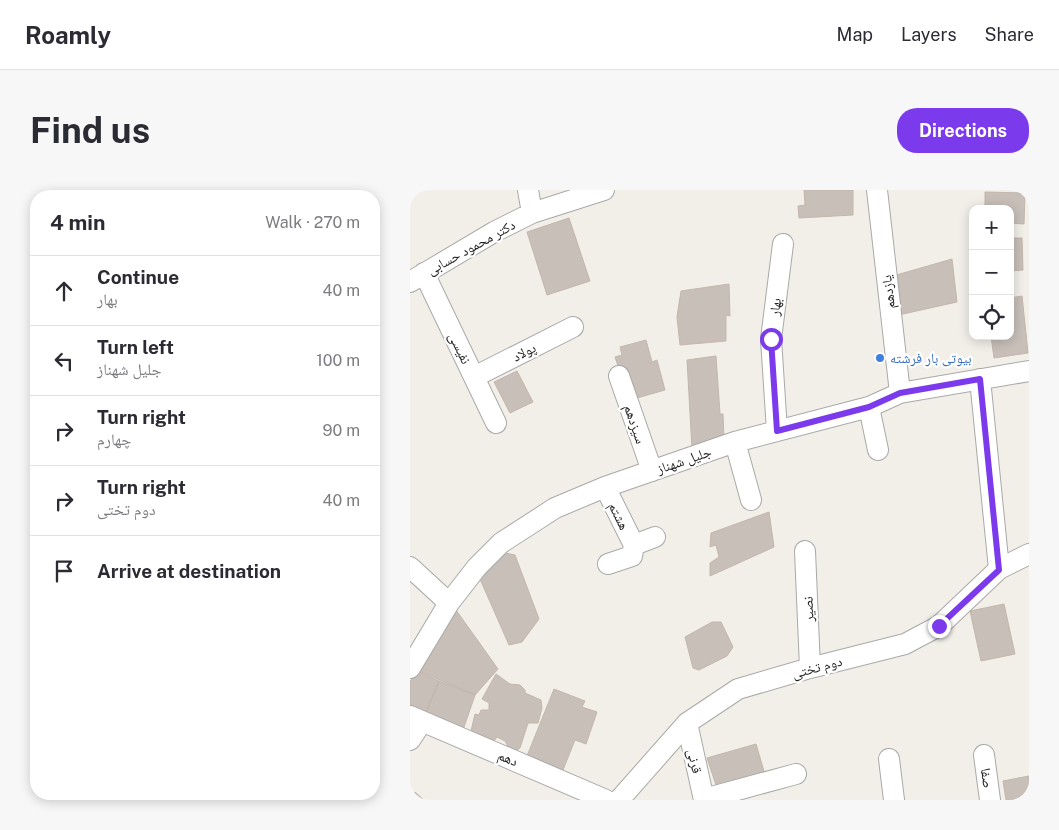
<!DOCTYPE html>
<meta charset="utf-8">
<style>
body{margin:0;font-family:"Public Sans","Noto Naskh Arabic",sans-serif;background:#f7f7f7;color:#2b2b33}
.controls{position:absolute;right:15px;top:15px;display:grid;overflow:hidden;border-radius:10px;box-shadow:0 2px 12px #0003}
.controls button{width:45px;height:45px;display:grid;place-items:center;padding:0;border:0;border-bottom:1px solid #e1e1e2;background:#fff;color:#2b2b33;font:25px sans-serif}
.stop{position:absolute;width:15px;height:15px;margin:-11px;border:4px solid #7c3aed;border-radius:50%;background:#fff}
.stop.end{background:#7c3aed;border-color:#fff;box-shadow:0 1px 5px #0008}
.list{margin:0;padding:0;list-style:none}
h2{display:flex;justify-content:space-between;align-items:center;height:65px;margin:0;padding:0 20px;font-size:21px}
h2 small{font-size:16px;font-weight:400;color:#7c7c81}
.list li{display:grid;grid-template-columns:32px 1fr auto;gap:15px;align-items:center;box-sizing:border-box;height:70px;padding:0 20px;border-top:1px solid #e1e1e2}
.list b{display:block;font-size:19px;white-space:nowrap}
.list p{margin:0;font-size:16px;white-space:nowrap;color:#7c7c81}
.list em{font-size:16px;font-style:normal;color:#7c7c81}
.icon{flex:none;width:28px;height:28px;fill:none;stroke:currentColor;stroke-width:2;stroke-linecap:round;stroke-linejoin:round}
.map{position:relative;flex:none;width:619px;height:610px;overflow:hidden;border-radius:20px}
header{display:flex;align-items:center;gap:30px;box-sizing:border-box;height:70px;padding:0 25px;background:#fff;border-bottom:1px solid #e1e1e2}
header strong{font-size:24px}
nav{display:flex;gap:28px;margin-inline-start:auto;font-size:18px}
.intro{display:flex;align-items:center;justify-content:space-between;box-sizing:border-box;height:120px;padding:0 30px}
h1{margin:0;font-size:35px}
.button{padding:12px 22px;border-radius:20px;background:#7c3aed;color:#fff;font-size:18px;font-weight:700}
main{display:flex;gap:30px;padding:0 30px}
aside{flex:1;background:#fff;border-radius:20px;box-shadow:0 2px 12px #0003}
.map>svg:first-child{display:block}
.building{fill:#c7bfb8;stroke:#c4b6ab}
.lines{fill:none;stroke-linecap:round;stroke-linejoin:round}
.minor-casing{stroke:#a9a9a9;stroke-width:22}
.minor{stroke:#fff;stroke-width:20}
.route{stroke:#7c3aed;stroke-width:6}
.shop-dot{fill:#3f7fe0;stroke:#fff;stroke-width:2}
.labels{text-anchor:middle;stroke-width:4.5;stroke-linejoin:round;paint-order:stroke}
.street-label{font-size:14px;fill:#222;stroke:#fff}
.shop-label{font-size:14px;fill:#366cbe;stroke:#fff;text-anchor:start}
</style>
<header>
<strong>Roamly</strong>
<nav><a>Map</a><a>Layers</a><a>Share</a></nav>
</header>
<div class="intro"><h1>Find us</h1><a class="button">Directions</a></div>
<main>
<aside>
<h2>4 min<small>Walk · 270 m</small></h2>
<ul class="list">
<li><svg class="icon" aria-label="ahead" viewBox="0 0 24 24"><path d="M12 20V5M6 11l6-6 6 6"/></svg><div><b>Continue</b><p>بهار</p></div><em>40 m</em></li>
<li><svg class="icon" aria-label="left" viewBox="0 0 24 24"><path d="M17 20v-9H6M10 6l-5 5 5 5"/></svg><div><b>Turn left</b><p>جلیل شهناز</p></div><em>100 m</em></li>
<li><svg class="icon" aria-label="right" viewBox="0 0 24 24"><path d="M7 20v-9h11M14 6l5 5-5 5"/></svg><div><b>Turn right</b><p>چهارم</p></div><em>90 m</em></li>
<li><svg class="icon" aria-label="right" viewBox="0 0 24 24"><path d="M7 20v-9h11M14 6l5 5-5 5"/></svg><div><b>Turn right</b><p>دوم تختی</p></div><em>40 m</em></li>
<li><svg class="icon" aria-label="arrive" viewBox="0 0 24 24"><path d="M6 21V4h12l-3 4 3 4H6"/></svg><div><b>Arrive at destination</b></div></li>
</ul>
</aside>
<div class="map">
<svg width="619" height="610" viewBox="0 0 619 610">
<rect width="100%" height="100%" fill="#f2efe9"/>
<path class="building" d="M394,0H443V25L389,28L388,16L395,15Z
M575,2L615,3L614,34L600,33V19H575Z
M159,28L180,91L137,105L117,42Z
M600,48H612L613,80L600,81Z
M542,69L547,112L484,126L483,86Z
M319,94L320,126L316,125V151L270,155L267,127L271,101Z
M612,106L618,163L584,168L581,146H600V108Z
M236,150L242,172L247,170L255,200L227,208L223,193H217V188L221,187L216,180L210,182L205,167L212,165L210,157Z
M306,166L310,224H313L314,248L282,259L277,170Z
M107,181L123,212L100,223L84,192Z
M359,322L364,357L300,386V373L309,367L306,355L300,357L301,343Z
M95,363L105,365L129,429L112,452L99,455L70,389Z
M594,414L605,464L571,471L560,421Z
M46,420L88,479L65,505L9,481Z
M302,432H311L323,457L317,466L289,480L283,478L275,447Z
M9,482L29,491L15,525L0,518V491Z
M86,484L100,494L110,495L115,500V503L131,510L132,518L128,533H118L110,558L105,561L100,560L95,551L87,547L84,551L61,541L65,524L69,525L71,520H79V513L72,509Z
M29,491L65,505L53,540L15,525Z
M144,499L175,511L172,517L187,522L176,554L165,550L153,580L117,566Z
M346,554L356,588L308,601L297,568Z
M619,586V610H596L593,591Z
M5,602L14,610H0Z"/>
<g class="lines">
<g class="minor-casing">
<path id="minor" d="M118,0L122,23
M467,0L490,203
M14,83L86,233
M0,92L84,42L122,23L194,0
M209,186L242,281
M64,187L163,137
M570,189L589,379
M459,217L468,260
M367,241L361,149L373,54
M325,252L341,310
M195,297L224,355
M395,361L400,478
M198,374L222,366L224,355L245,347
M0,377L39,413
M0,478L39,413L67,377L91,353L145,318L195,297L325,252L459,217L490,203L619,181
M0,526L196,610
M277,533L294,610
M0,550L12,532
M574,565L580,610
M479,569L484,610
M294,609L386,584
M209,610L277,533L328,499L400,478L495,454L529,436L589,379L619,364"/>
</g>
<use href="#minor" class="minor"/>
</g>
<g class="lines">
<path class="route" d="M361,149L367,241L459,217L490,203L570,189L589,380L529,436"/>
</g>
<circle class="shop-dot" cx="470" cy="168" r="5"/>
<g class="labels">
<g class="street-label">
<text transform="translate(61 57) rotate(-29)" y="5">دکتر محمود حسابی</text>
<text transform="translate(478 102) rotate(-97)" y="5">یازدهم</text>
<text transform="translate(365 117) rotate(-83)" y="5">بهار</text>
<text transform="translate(50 158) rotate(64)" y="5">نفیسی</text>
<text transform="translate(114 162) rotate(-27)" y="5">پولاد</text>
<text transform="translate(225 234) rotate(71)" y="5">سیزدهم</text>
<text transform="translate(274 270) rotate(-19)" y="5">جلیل شهناز</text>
<text transform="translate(209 326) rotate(64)" y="5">هشتم</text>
<text transform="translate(398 419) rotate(-92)" y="5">نصیر</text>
<text transform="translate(407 477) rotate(-15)" y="5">دوم تختی</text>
<text transform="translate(98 568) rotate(23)" y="5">دهم</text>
<text transform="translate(285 571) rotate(77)" y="5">قرنی</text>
<text transform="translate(577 588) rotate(82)" y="5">صفا</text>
</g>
<g class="shop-label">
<text x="480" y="173">بیوتی بار فرشته</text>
</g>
</g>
</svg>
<div class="controls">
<button>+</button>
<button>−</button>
<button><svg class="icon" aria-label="locate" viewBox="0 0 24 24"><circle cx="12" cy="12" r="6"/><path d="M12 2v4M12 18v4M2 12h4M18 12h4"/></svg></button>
</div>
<div class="stop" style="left:361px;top:149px"></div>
<div class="stop end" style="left:529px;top:436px"></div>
</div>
</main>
